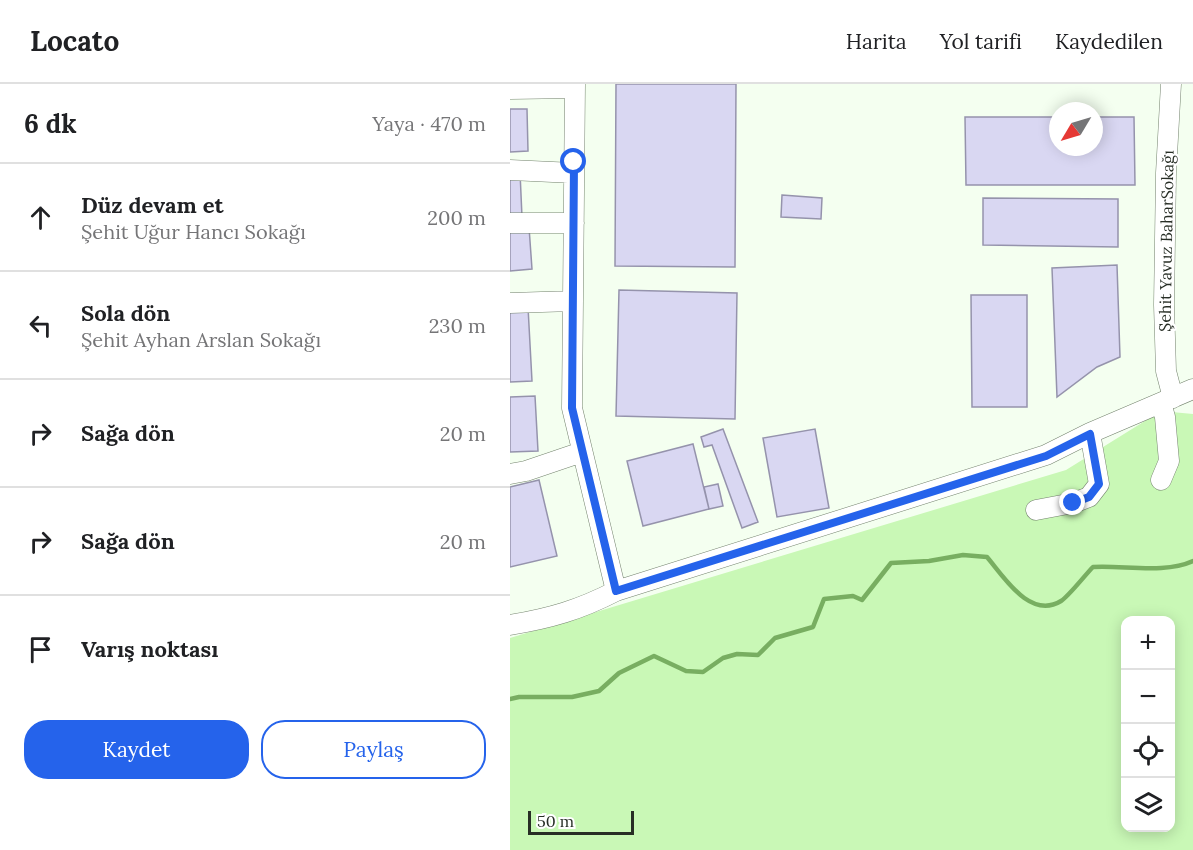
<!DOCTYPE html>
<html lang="tr">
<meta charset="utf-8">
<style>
body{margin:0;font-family:Lora,serif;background:#f2f2f2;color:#202124}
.controls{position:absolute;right:18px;bottom:18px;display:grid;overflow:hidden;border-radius:12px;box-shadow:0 3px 15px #0003}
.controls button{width:54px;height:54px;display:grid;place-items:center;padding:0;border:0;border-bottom:2px solid #e0e0e0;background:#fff;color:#202124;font:30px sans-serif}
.compass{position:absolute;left:539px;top:18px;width:54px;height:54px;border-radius:50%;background:#fff;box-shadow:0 3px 15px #0003;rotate:232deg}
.scale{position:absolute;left:18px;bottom:15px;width:106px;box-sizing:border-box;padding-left:6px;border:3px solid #272e25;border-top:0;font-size:16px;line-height:21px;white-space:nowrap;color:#272e25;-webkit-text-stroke:4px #fff;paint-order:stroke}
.stop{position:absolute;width:18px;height:18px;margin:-14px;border:4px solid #2563eb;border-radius:50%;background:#fff}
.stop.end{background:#2563eb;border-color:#fff;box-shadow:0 2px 6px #0008}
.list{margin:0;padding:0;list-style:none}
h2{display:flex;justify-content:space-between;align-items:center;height:78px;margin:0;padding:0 24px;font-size:26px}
h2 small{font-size:20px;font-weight:400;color:#757577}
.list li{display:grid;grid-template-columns:39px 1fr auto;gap:18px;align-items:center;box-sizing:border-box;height:108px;padding:0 24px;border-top:2px solid #e0e0e0}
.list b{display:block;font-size:22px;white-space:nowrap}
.list p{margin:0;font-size:20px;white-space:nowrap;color:#757577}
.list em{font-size:20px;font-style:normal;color:#757577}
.actions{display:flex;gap:12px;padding:18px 24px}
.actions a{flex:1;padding:14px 0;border:2px solid #2563eb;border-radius:24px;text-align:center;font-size:21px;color:#2563eb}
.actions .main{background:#2563eb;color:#fff}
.icon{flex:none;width:33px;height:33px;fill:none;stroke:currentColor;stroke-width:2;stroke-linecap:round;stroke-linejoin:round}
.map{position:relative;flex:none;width:683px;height:766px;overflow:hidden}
header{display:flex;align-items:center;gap:36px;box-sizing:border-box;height:84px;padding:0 30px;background:#fff;border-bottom:2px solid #e0e0e0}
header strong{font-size:28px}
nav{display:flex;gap:33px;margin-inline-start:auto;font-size:21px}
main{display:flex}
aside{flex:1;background:#fff}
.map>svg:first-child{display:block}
.green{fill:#c9f8b6;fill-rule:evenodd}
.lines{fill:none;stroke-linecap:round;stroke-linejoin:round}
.stream{stroke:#78ae61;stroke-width:4.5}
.building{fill:#d9d7f2;stroke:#9593ac;stroke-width:1.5}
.minor-casing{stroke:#74836e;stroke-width:21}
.minor{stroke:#fff;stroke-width:20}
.route{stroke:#2563eb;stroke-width:8}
.labels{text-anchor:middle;stroke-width:4.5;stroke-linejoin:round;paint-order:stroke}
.street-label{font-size:16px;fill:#272e25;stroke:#fff}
</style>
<header>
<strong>Locato</strong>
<nav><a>Harita</a><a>Yol tarifi</a><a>Kaydedilen</a></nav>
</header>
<main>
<aside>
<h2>6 dk<small>Yaya · 470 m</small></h2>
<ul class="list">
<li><svg class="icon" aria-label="ahead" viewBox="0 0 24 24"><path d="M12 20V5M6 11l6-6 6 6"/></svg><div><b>Düz devam et</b><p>Şehit Uğur Hancı Sokağı</p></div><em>200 m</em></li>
<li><svg class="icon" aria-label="left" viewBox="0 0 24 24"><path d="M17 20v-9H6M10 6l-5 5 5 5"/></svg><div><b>Sola dön</b><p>Şehit Ayhan Arslan Sokağı</p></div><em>230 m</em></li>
<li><svg class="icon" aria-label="right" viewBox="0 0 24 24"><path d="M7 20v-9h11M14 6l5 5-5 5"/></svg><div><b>Sağa dön</b></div><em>20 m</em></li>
<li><svg class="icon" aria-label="right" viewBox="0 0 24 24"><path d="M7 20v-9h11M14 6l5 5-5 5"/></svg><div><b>Sağa dön</b></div><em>20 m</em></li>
<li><svg class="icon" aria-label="arrive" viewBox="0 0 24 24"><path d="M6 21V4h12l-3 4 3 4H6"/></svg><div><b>Varış noktası</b></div></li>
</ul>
<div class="actions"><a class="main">Kaydet</a><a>Paylaş</a></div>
</aside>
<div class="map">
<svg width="683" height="766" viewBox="0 0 683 766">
<rect width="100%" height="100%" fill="#f4fff0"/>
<path class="green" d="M651,327L683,330V766H0V554L556,386ZM616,536H660V744H616Z"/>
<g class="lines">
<path class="stream" d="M0,615L9,613H62L89,607L109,589L144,572L176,587L193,588L213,574L227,570L248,571L265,554L303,543L314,515L343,512L352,516L381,479L419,477L453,471L477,473C494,493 520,536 551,517C559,512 575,491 583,483C613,481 655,490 683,477"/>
</g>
<path class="building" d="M106,0H226L225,183L105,182Z
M0,25H17L18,67L0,68Z
M455,33H548V63H584V33H624L625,101H456Z
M0,88H10L12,133H0Z
M272,111L312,114L311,135L271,133Z
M473,114L608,115V163L473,161Z
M19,143L22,185L0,187V144Z
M607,181L610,273L587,283L547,313L542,184Z
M109,206L227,209L225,335L106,332Z
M461,211H517V323H462Z
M18,223L22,297L0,298V224Z
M25,312L28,367L0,368V313Z
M213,345L248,438L232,444L202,361L194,363L191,353Z
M305,345L319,424L267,433L253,354Z
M183,360L199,425L133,442L117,377Z
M29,396L47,472L0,483V403Z
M208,400L213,422L199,425L194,403Z"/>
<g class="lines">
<g class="minor-casing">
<path id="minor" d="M65,0L62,324L106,507
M661,0L656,89L654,221L656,287L663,314
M0,5L65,4
M0,86L64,89
M0,139H64
M0,219L63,217
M0,390L16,387L72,368
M651,396L659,377L655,333L651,319
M526,426L563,419L579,413L589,400L580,349
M0,541C41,534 69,526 106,507L536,371L580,349L683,305"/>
</g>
<use href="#minor" class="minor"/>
</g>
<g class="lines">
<path class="route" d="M64,78L62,324L106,507L536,372L580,350L589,400L579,413L563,419"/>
</g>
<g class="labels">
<g class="street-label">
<text transform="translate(656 157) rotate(-89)" y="6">Şehit Yavuz BaharSokağı</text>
</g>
</g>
</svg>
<div class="controls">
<button>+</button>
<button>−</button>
<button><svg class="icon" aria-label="locate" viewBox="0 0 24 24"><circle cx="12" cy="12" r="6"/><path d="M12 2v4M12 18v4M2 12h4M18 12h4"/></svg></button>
<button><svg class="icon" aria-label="layers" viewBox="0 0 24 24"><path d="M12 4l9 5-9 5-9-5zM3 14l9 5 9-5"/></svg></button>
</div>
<svg class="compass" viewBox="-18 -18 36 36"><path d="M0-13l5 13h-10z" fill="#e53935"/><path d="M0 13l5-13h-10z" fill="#757577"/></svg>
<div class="scale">50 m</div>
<div class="stop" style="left:64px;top:78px"></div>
<div class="stop end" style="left:563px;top:419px"></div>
</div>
</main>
